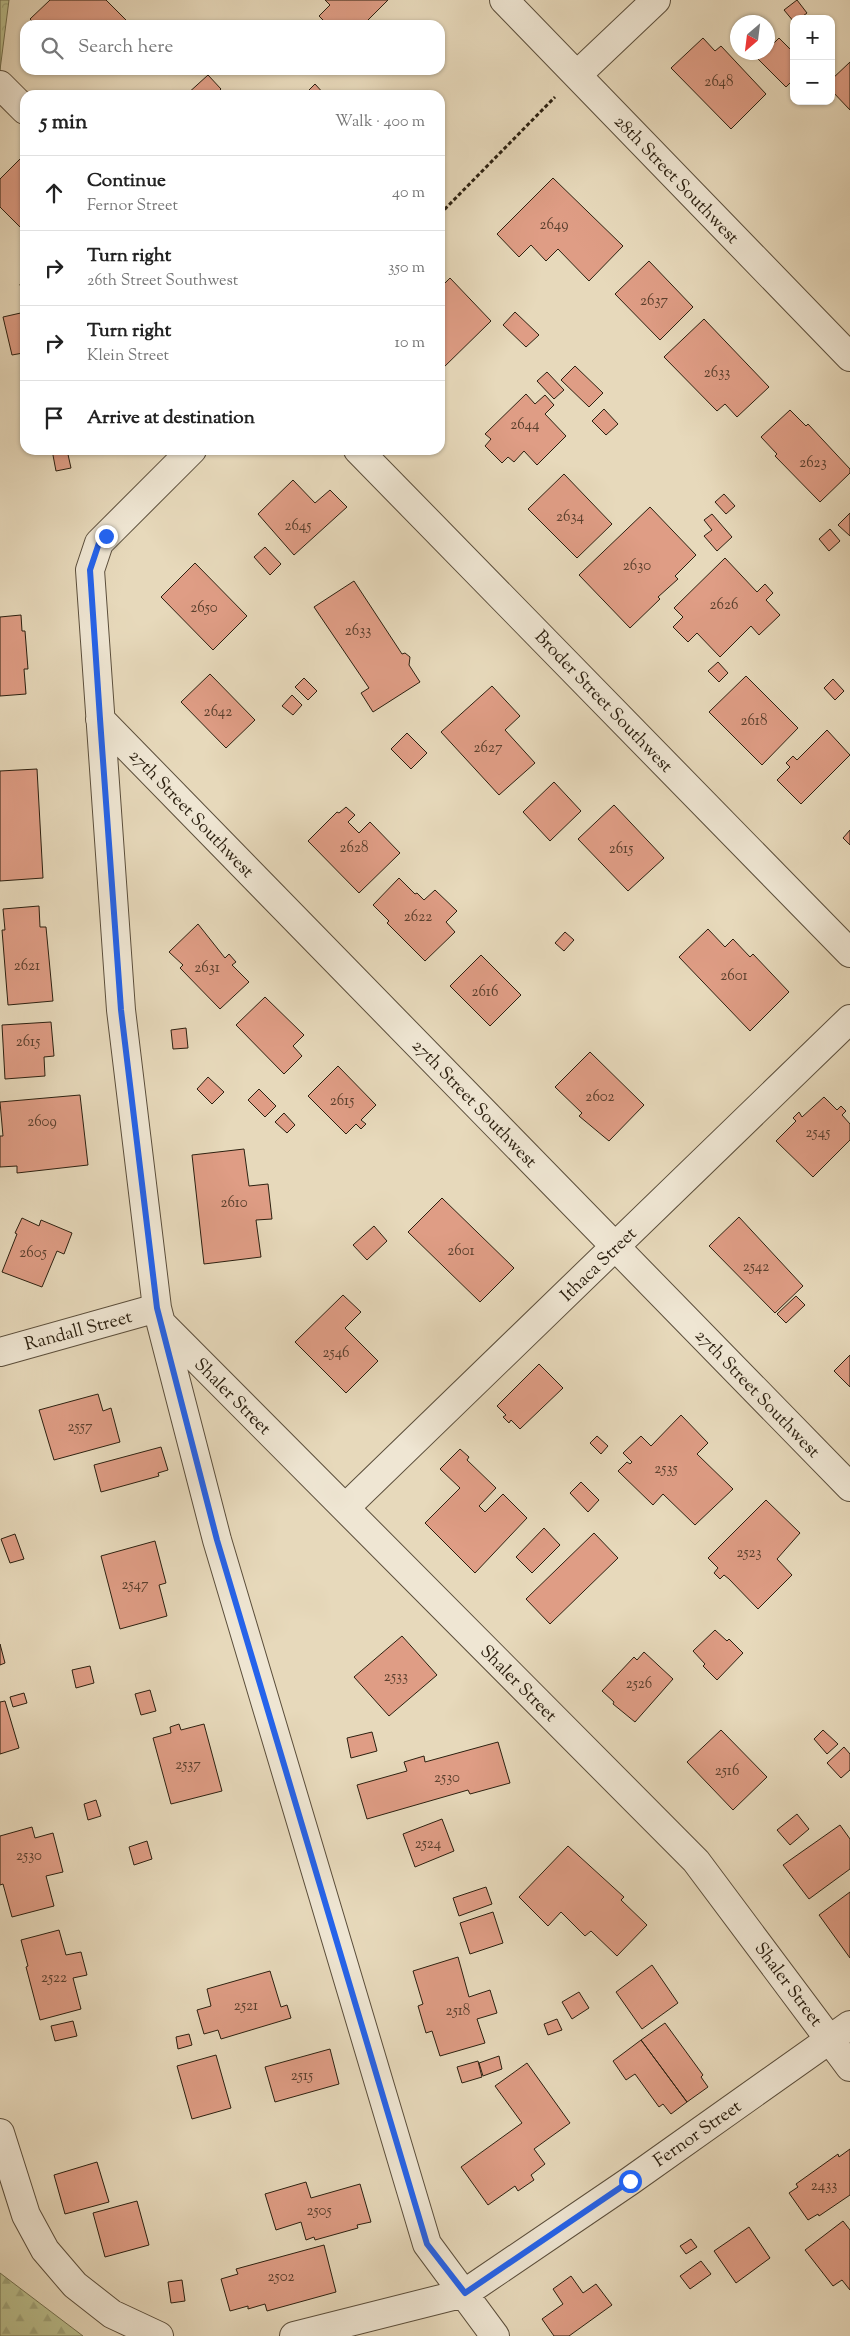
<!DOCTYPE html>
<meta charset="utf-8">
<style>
body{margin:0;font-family:"Sorts Mill Goudy",serif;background:#f6f6f6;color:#222}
.controls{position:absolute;right:15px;top:15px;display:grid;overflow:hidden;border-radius:10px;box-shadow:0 1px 4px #0004}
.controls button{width:45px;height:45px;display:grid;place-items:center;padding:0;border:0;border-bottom:1px solid #e0e0e0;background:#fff;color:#222;font:25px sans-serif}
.compass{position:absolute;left:730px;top:15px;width:45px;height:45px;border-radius:50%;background:#fff;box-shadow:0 1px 4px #0004;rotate:208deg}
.stop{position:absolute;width:15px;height:15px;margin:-11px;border:4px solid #2563eb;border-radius:50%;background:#fff}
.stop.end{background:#2563eb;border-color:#fff;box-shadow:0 1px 5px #0008}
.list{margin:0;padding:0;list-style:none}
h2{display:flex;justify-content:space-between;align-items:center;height:65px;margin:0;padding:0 20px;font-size:21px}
h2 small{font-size:16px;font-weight:400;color:#767676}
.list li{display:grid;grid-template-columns:32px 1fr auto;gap:15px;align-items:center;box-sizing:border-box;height:75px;padding:0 20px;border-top:1px solid #e0e0e0}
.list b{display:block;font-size:19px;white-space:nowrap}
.list p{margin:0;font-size:16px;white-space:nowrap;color:#767676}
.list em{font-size:16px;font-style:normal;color:#767676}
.icon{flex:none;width:28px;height:28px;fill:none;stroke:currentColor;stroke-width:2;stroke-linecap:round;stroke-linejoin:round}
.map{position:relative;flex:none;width:850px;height:2336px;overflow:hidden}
.search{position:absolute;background:#fff;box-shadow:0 1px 4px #0004;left:20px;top:20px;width:425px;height:55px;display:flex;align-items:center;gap:12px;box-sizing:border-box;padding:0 18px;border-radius:15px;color:#767676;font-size:19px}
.panel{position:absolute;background:#fff;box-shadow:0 1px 4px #0004;left:20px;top:90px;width:425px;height:365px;border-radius:15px}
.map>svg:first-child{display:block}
.forest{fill:url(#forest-firs);stroke:#736f4e}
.park{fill:url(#park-crowns);stroke:#736f4e}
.building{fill:#df9d85;stroke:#2c2010}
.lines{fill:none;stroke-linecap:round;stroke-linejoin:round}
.street-casing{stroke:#5b4e3b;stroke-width:30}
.path{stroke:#2c2010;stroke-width:3;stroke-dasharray:4 2.5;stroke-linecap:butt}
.street{stroke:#efe6d3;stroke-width:28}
.route{stroke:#2563eb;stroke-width:6}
.labels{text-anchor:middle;stroke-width:5;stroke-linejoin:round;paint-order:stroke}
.number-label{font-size:15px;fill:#593f2d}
.street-label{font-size:18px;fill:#2c2010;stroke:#efe6d3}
</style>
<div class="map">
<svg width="850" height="2336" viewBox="0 0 850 2336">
<defs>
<pattern id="forest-firs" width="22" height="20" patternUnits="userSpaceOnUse" patternTransform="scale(1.25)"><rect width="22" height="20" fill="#babe8c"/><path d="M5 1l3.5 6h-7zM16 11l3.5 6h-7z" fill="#a0a378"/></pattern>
<pattern id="park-crowns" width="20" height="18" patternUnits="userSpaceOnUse" patternTransform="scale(1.25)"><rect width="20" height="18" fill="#babe8c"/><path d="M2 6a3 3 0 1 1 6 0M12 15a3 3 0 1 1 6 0" fill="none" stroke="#a0a378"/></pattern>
</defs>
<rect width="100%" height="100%" fill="#e7d9bb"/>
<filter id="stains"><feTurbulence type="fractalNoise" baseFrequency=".004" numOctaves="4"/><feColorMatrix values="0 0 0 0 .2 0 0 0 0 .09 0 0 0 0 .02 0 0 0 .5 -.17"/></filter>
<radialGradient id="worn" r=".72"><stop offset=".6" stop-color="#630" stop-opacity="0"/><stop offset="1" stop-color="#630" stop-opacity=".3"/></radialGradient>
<path class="forest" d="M0,2273L83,2336H0Z"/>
<path class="park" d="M0,0H9L0,70Z"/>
<path class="building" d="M50,0H106L126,20L121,25H36L30,19Z
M325,0H388L363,25H328L319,16L330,5Z
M797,0L807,13L799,19H794V22L784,10Z
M703,38L715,51L721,46L766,94L731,129L671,68Z
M779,38L794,53V79L786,87L758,59L764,52H768V49Z
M850,62V110L831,90V80Z
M208,75L221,89L215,95H186Z
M315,84L325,95H304Z
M21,158L25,162V232L0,207V179Z
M553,178L623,246L589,281L558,249L546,261L531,245L519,257L497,234Z
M649,261L693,307L660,340L615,294Z
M450,278L491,321L442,369L440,367V326L442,324L440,322V288Z
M25,283V308L20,284Z
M25,312V363L23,353L12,355L3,317Z
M515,312L539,335L526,347L503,325Z
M704,319L769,387L737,417L725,404L717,411L664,357Z
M575,366L603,393L589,407L561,380Z
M547,372L564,390L554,399L537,381Z
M526,394L535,404L545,395L554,405L545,414L566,436L537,465L524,451L514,462L508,457L502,463L485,446L491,439L485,434Z
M604,409L618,424L606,435L592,421Z
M790,410L806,426L808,424L850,469V473L820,502L775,456L777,454L761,437Z
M52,450H67L71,468L56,471Z
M564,474L612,524L577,558L528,509Z
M293,480L315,503L330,490L347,507L294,555L258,514Z
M724,494L735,506L726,514L715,502Z
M650,507L696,555L675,576L678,579L658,597L660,599L630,628L579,575Z
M850,513V536L838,525Z
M712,514L732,537L717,551L704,536L712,530L704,520Z
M830,529L840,541L829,551L819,539Z
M265,547L281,564L270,575L254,557Z
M725,558L757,592L765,584L773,593L766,600L780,615L759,635L751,626L720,657L697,633L688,642L673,627L683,617L674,608Z
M195,563L247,616L213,650L161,597Z
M354,581L402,654L405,653L410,657L409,665L420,682L373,712L361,693L369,688L314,607Z
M21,615L22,631H25L28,669H24L26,694L0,696V617Z
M718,662L728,673L719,682L708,671Z
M210,674L255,720L226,748L181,702Z
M746,676L798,728L762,765L709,712Z
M304,678L317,691L308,700L295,687Z
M833,679L844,691L835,700L824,688Z
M492,686L520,716L505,730L535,763L499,795L441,732Z
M292,695L302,705L293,715L282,706Z
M827,730L850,755L801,804L777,780L790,767L786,763L793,756L797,760Z
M407,733L427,753L411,769L391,749Z
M37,769L43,878L0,881V771Z
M554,782L581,811L550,841L523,812Z
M614,805L664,858L628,891L578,839Z
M346,807L355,815L348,822L359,833L370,822L400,853L359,893L308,841L337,812L339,813Z
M850,830V845L843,838Z
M399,878L415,894L417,893L424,900L435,890L457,911L446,922L455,932L425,961L387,923L389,921L373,905Z
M39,906L40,927H46L53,1001L8,1005L2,930H5L3,909Z
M198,924L225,958L229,954L236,962L232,965L249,982L220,1009L180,968L183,965L169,952Z
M708,929L725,947L733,939L750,957L753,954L789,992L750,1031L679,957Z
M565,932L574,940L564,951L555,943Z
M481,955L521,995L490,1026L450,986Z
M265,997L304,1035L293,1046L302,1056L284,1074L236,1025Z
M51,1022L54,1056L44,1057L45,1076L5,1079L2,1025Z
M186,1028L188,1048L173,1049L171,1030Z
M590,1052L644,1105L609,1141L579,1116L582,1113L555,1087Z
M338,1066L376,1105L361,1120L366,1124L361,1129L356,1124L346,1134L308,1096Z
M208,1077L224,1092L212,1104L197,1089Z
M259,1089L276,1106L265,1117L248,1100Z
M80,1095L88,1165L17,1173V1166L0,1167V1136H3L0,1102Z
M824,1097L837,1110L841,1106L846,1111L842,1115L850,1124V1140L813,1177L776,1141L796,1121L793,1118L799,1112L802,1117Z
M284,1113L295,1125L287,1133L275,1122Z
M244,1149L249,1186L268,1184L272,1219L256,1220L261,1257L204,1264L192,1155Z
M442,1198L514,1268L480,1302L408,1232Z
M739,1217L803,1286L775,1313L709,1246Z
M22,1218L39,1226L41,1220L72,1233L64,1254L57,1251L42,1287L2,1272L17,1234L15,1233Z
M374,1226L387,1241L367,1260L353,1245Z
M343,1295L361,1312L345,1328L378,1361L346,1393L295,1342Z
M796,1296L805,1305L786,1323L777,1314Z
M850,1355V1387L834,1371Z
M539,1364L563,1388L520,1429L511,1420L509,1423L503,1417L506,1415L497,1406Z
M98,1394L103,1411L111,1408L120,1442L54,1460L39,1410Z
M681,1415L708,1443L697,1454L733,1489L695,1525L663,1494L653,1505L618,1471L627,1462L630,1464L632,1462L623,1453L641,1436L651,1446Z
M597,1436L608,1446L601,1454L590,1443Z
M161,1447L168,1470L158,1473L159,1476L101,1492L94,1465Z
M460,1449L469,1457L467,1460L496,1488L479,1506L485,1512L503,1494L527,1518L475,1573L425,1523L460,1488L440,1469Z
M581,1482L599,1500L588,1512L570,1493Z
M766,1500L800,1533L777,1559L792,1575L758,1609L729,1579L724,1575L720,1579L714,1573L718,1568L708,1558Z
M544,1528L560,1545L532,1573L516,1557Z
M594,1533L618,1558L550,1624L526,1599Z
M15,1534L24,1559L10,1563L1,1539Z
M155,1541L166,1583L159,1585L167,1616L120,1629L101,1556Z
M715,1630L727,1641L729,1639L743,1653L717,1680L703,1666L705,1664L693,1651Z
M402,1636L437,1675L389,1716L354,1677Z
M0,1644L5,1663L0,1665Z
M644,1652L673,1679L635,1722L613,1704L614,1702L602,1691L634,1657L637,1660Z
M90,1666L94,1683L76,1688L72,1670Z
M150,1690L156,1711L141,1715L135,1694Z
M24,1693L27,1703L13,1707L10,1697Z
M5,1701L19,1748L0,1754V1702Z
M179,1724L181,1730L204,1724L222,1791L171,1804L153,1738L171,1733L170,1727Z
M721,1730L767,1777L733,1810L687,1762Z
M823,1730L838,1744L827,1754L814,1739Z
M372,1732L377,1751L351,1758L347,1738Z
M498,1742L510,1783L470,1794L468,1790L367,1819L357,1785L407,1771L404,1762L424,1756L425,1762Z
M844,1747L850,1754V1770L841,1778L827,1763Z
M96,1800L101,1816L88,1820L84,1804Z
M797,1814L809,1829L790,1845L777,1830Z
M442,1819L454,1851L415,1867L403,1834Z
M840,1825L850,1839V1869L809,1899L783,1865Z
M32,1827L35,1838L53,1833L63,1872L46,1876L54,1906L12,1917L3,1884L0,1885V1836Z
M147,1841L152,1859L134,1865L129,1847Z
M568,1846L624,1897L621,1900L647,1925L617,1956L591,1931L585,1936L561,1912L548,1926L519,1897Z
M486,1887L492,1904L459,1916L453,1898Z
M850,1892V1958L819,1915Z
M493,1912L503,1943L470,1954L460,1923Z
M59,1930L66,1955L81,1952L87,1975L73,1978L81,2009L40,2020L26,1967L28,1966L21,1940Z
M458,1957L469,1997L490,1990L497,2013L477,2019L485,2043L440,2056L432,2031L426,2033L418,2006L423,2004L413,1971Z
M652,1965L678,2003L642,2029L616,1992Z
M270,1971L281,2007L287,2005L291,2018L221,2039L218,2030L204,2034L197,2010L211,2006L207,1989Z
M579,1992L589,2008L572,2019L562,2002Z
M557,2019L562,2030L548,2035L544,2024Z
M73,2021L77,2036L55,2041L51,2026Z
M665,2023L703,2075L701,2077L708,2087L687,2102L641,2040Z
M189,2034L192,2045L178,2049L176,2037Z
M641,2040L687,2102L671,2114L663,2104L659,2107L635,2074L626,2080L613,2061Z
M330,2049L339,2084L275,2102L265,2067Z
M216,2055L231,2108L192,2119L177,2066Z
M499,2056L502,2069L483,2076L479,2063Z
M478,2061L482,2077L462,2083L457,2067Z
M527,2063L570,2123L534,2149L545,2164L531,2175L534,2180L518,2191L515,2186L488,2205L461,2167L522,2123L495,2086Z
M850,2149V2195L819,2216L818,2214L808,2220L789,2193L798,2187L796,2184L838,2154L839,2157Z
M97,2162L109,2202L65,2214L54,2175Z
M306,2182L311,2198L360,2184L371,2222L357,2225L358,2228L315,2240L314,2237L306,2240L301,2222L276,2230L265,2194Z
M137,2201L149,2245L105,2257L93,2213Z
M843,2221L850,2230V2290L842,2280L833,2286L805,2250Z
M749,2227L770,2258L736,2283L714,2251Z
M691,2239L697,2247L686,2254L680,2246Z
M324,2245L336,2292L267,2311L265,2304L248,2309V2306L230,2311L221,2279L238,2274L236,2269Z
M701,2261L711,2274L690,2289L680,2276Z
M571,2276L583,2293L596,2284L612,2305L569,2336H554L542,2319L563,2304L553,2289Z
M182,2280L185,2301L171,2303L168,2282Z"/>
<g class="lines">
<g class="street-casing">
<path id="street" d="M504,0L850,357
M577,75L656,0
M0,85L25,110
M192,450L99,543L90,570L121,1010L157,1308L217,1540L427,2244L495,2336
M358,450L850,953
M100,719L850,1487
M161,1323L696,1861L850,2067
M0,1352L157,1308
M345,1508L850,1019
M0,2133L26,2215L45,2250L75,2285L112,2314L159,2336
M294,2336L465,2293L630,2181L850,2025"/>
</g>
<path class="path" d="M440,214L555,97"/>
<use href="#street" class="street"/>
</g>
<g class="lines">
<path class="route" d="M106,536L99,543L90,570L100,719L121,1010L157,1308L217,1540L427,2244L465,2293L630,2181"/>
</g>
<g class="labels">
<g class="number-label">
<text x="719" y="86">2648</text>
<text x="554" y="229">2649</text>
<text x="654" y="305">2637</text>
<text x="717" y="377">2633</text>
<text x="525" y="429">2644</text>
<text x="813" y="467">2623</text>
<text x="570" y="521">2634</text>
<text x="298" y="530">2645</text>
<text x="637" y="570">2630</text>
<text x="724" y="609">2626</text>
<text x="204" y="612">2650</text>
<text x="358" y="635">2633</text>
<text x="218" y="716">2642</text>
<text x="754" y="725">2618</text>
<text x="488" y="752">2627</text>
<text x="354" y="852">2628</text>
<text x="621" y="853">2615</text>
<text x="418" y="921">2622</text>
<text x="27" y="970">2621</text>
<text x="207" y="972">2631</text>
<text x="734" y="980">2601</text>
<text x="485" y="996">2616</text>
<text x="28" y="1046">2615</text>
<text x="600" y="1101">2602</text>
<text x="342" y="1105">2615</text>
<text x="42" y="1126">2609</text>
<text x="818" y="1137">2545</text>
<text x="234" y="1207">2610</text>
<text x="461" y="1255">2601</text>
<text x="33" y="1257">2605</text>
<text x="756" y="1271">2542</text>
<text x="336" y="1357">2546</text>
<text x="80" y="1431">2557</text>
<text x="666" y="1473">2535</text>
<text x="749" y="1557">2523</text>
<text x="135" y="1589">2547</text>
<text x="396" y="1681">2533</text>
<text x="639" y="1688">2526</text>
<text x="188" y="1769">2537</text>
<text x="727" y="1775">2516</text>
<text x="447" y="1782">2530</text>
<text x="428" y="1848">2524</text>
<text x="29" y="1860">2530</text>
<text x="54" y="1982">2522</text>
<text x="246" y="2010">2521</text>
<text x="458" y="2015">2518</text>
<text x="302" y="2080">2515</text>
<text x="824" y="2190">2433</text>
<text x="319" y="2215">2505</text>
<text x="281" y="2281">2502</text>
</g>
<g class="street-label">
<text transform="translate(677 179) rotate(46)" y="6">28th Street Southwest</text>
<text transform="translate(604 701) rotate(46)" y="6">Broder Street Southwest</text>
<text transform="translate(192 813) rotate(46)" y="6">27th Street Southwest</text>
<text transform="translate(475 1103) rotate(46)" y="6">27th Street Southwest</text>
<text transform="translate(598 1264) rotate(-44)" y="6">Ithaca Street</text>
<text transform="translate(78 1330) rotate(-15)" y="6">Randall Street</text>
<text transform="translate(758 1393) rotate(46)" y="6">27th Street Southwest</text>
<text transform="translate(233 1396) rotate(45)" y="6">Shaler Street</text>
<text transform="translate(519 1683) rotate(45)" y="6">Shaler Street</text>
<text transform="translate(789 1984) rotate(53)" y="6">Shaler Street</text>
<text transform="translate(697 2133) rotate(-35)" y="6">Fernor Street</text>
</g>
</g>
<rect width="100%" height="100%" filter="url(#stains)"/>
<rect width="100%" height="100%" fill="url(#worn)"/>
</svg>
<div class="controls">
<button>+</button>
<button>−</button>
</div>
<svg class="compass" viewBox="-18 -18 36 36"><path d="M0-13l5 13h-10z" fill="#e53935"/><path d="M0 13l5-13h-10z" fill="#767676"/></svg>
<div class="stop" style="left:630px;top:2181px"></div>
<div class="stop end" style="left:106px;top:536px"></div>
<div class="search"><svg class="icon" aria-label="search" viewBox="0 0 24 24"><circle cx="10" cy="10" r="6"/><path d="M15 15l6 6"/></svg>Search here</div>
<section class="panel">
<h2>5 min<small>Walk · 400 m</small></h2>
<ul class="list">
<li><svg class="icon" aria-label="ahead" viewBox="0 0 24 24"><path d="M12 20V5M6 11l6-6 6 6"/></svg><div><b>Continue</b><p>Fernor Street</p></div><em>40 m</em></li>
<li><svg class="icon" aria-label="right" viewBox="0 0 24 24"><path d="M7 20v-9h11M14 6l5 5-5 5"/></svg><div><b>Turn right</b><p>26th Street Southwest</p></div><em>350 m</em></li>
<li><svg class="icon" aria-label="right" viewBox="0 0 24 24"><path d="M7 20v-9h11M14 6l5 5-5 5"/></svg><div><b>Turn right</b><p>Klein Street</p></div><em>10 m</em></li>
<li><svg class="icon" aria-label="arrive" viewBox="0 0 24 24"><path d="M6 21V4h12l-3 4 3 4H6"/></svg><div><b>Arrive at destination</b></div></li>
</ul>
</section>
</div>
